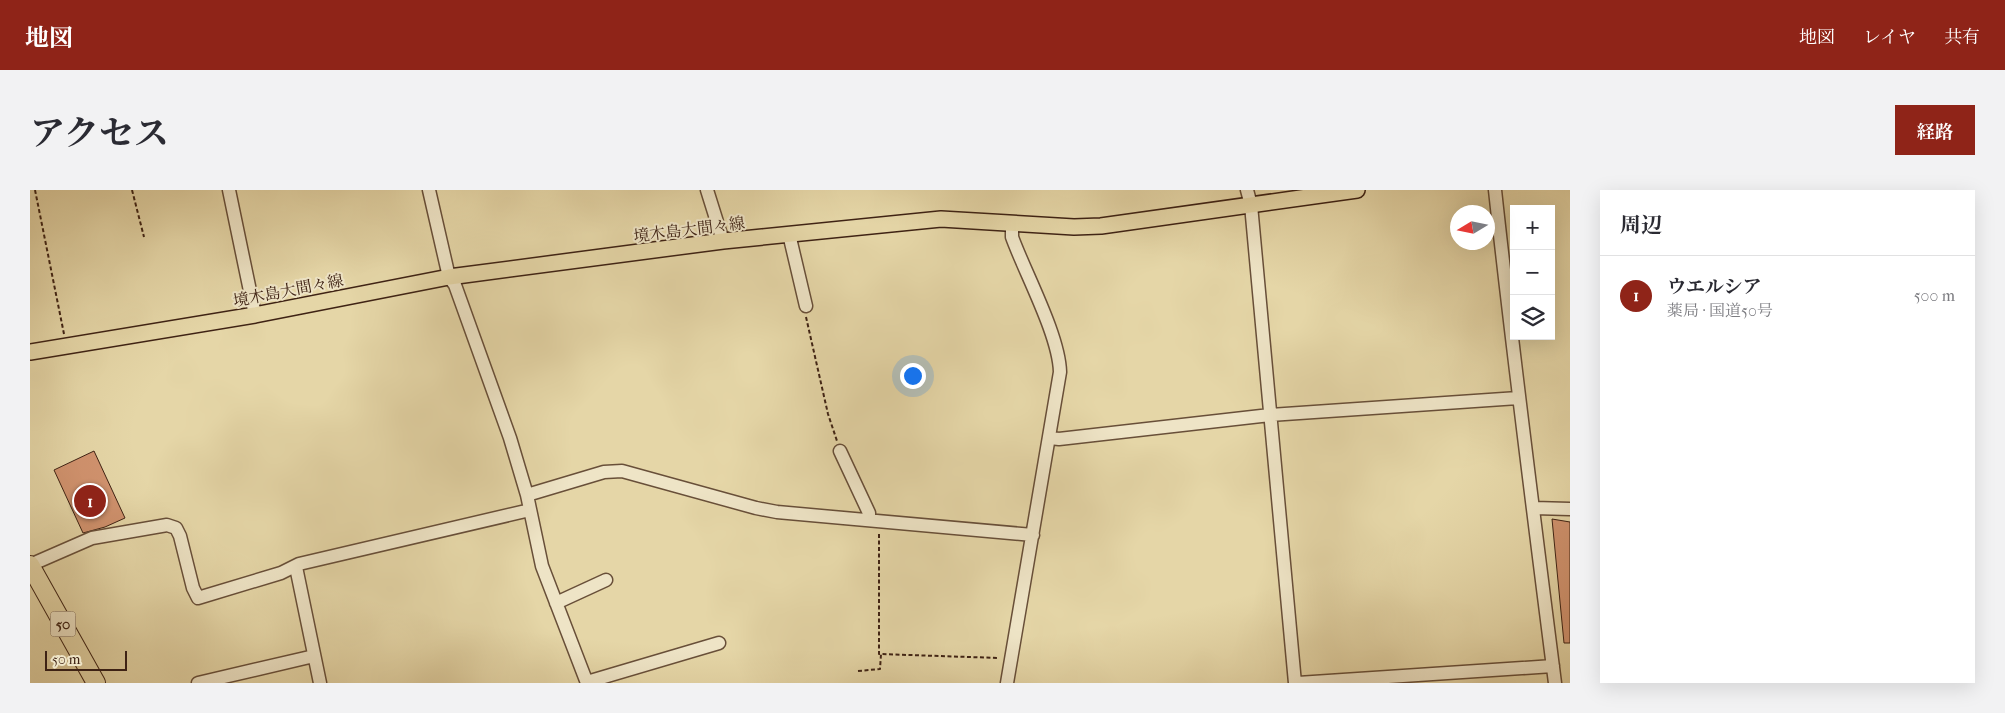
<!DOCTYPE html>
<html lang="ja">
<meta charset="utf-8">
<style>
body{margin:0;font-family:"IM FELL French Canon","Noto Serif JP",serif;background:#f2f2f3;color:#2b2b33}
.controls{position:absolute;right:15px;top:15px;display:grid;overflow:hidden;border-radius:0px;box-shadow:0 5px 20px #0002}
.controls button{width:45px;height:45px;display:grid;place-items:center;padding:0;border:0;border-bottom:1px solid #e1e1e2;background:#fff;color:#2b2b33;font:25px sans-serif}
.compass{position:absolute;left:1420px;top:15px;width:45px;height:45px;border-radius:50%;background:#fff;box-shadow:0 5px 20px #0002;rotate:260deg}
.scale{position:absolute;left:15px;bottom:12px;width:82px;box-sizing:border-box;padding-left:5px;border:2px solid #3e2214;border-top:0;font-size:14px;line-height:18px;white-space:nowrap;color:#3e2214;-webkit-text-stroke:4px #eee4c6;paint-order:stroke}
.you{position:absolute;left:882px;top:185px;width:18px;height:18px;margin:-12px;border:4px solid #fff;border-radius:50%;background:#1a73e8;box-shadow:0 0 0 8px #1a73e833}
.badge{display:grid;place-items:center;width:32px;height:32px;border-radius:50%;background:#8f2418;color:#fff;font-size:16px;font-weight:700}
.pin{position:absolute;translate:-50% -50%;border:2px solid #fff;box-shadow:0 1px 5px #0006}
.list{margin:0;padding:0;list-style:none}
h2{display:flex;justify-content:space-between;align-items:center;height:65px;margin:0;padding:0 20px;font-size:21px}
h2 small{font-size:16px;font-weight:400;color:#7c7c81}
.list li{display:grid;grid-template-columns:32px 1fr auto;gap:15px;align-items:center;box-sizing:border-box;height:80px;padding:0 20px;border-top:1px solid #e1e1e2}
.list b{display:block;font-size:19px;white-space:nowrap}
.list p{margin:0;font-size:16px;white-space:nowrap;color:#7c7c81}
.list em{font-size:16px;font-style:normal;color:#7c7c81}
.icon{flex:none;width:28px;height:28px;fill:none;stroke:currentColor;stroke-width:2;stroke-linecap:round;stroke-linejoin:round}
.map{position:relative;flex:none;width:1540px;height:493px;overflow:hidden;border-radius:0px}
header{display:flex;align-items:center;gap:30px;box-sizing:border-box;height:70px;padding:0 25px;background:#8f2418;color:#fff}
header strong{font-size:24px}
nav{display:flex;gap:28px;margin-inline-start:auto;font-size:18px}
.intro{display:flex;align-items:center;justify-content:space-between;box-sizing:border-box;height:120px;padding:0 30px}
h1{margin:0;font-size:35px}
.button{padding:12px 22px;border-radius:0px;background:#8f2418;color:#fff;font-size:18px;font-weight:700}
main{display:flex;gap:30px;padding:0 30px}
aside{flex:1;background:#fff;border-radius:0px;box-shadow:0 5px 20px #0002}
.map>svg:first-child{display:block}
.building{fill:#d1936f;stroke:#3e2214}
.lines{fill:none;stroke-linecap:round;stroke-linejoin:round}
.minor-casing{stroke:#684f39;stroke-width:15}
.major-casing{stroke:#3e2214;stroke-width:18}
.highway-casing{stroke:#3e2214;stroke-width:20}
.path{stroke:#3e2214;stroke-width:2;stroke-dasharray:4 2.5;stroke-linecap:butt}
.minor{stroke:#eee4c6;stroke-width:12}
.major{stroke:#e5d6a7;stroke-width:15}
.highway{stroke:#e5d6a7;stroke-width:18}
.labels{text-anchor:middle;stroke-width:4;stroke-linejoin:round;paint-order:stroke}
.shield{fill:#eee4c6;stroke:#735c49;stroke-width:1}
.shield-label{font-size:15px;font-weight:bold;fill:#3e2214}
.street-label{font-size:16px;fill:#3e2214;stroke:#eee4c6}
</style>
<header>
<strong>地図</strong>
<nav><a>地図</a><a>レイヤ</a><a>共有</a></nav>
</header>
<div class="intro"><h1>アクセス</h1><a class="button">経路</a></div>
<main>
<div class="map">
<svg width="1540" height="493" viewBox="0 0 1540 493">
<rect width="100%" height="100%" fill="#e5d6a7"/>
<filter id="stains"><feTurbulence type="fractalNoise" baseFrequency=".004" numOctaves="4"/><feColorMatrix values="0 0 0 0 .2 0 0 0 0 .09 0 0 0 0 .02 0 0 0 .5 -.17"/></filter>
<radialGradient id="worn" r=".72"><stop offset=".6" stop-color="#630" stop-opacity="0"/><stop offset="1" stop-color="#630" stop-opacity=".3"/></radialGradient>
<path class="building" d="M64,261L95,328L75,337L53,343L24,280Z
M1522,329L1540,332V453H1534Z"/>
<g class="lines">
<g class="minor-casing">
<path id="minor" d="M199,0L225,125
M399,0L419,87L425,95L480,248L497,305L512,376L557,493
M677,0L693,51
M1217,0L1221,15L1265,493
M1465,0C1483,165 1504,329 1525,493
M759,44L776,116
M1020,248L1029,249L1240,225L1488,208
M810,261L839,323V330
M497,305L574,282L592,281L726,318L747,322L1003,345
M1504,318L1540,319
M0,375L62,348L137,335L146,338L150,346L163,398L168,408L251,383L269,374L500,320
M266,377L290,493
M526,413L576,390
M557,492L689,453
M168,493L284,466
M977,493L1030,182C1029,145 995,83 982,47V33
M1268,493L1523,476"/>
</g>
<g class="major-casing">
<path id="major" d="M0,162L225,125L419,87L693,51L911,29L1044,37L1071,36L1327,0"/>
</g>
<g class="highway-casing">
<path id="highway" d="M0,375L66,493"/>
</g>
<path class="path" d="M5,0L34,144
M102,0L114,47
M776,127L798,224L807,251
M849,344V464L969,468
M828,481L850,479L851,464"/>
<use href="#minor" class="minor"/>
<use href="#major" class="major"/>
<use href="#highway" class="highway"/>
</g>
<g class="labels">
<rect class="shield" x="20.5" y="421.5" width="25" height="25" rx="4"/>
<g class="shield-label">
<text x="33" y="439">50</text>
</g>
<g class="street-label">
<text transform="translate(659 39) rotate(-7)" y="6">境木島大間々線</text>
<text transform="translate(258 100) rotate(-11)" y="6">境木島大間々線</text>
</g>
</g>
<rect width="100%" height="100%" filter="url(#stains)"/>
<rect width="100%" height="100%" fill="url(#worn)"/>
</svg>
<div class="controls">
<button>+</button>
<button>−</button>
<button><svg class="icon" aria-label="layers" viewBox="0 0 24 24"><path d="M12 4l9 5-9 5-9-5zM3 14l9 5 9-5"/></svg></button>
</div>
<svg class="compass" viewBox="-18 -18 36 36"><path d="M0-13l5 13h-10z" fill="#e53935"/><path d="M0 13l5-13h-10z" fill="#7c7c81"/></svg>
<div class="scale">50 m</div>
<div class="you"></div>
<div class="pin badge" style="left:60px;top:311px">1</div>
</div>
<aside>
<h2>周辺<small></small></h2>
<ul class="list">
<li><span class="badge">1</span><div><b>ウエルシア</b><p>薬局 · 国道50号</p></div><em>500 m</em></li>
</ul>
</aside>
</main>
